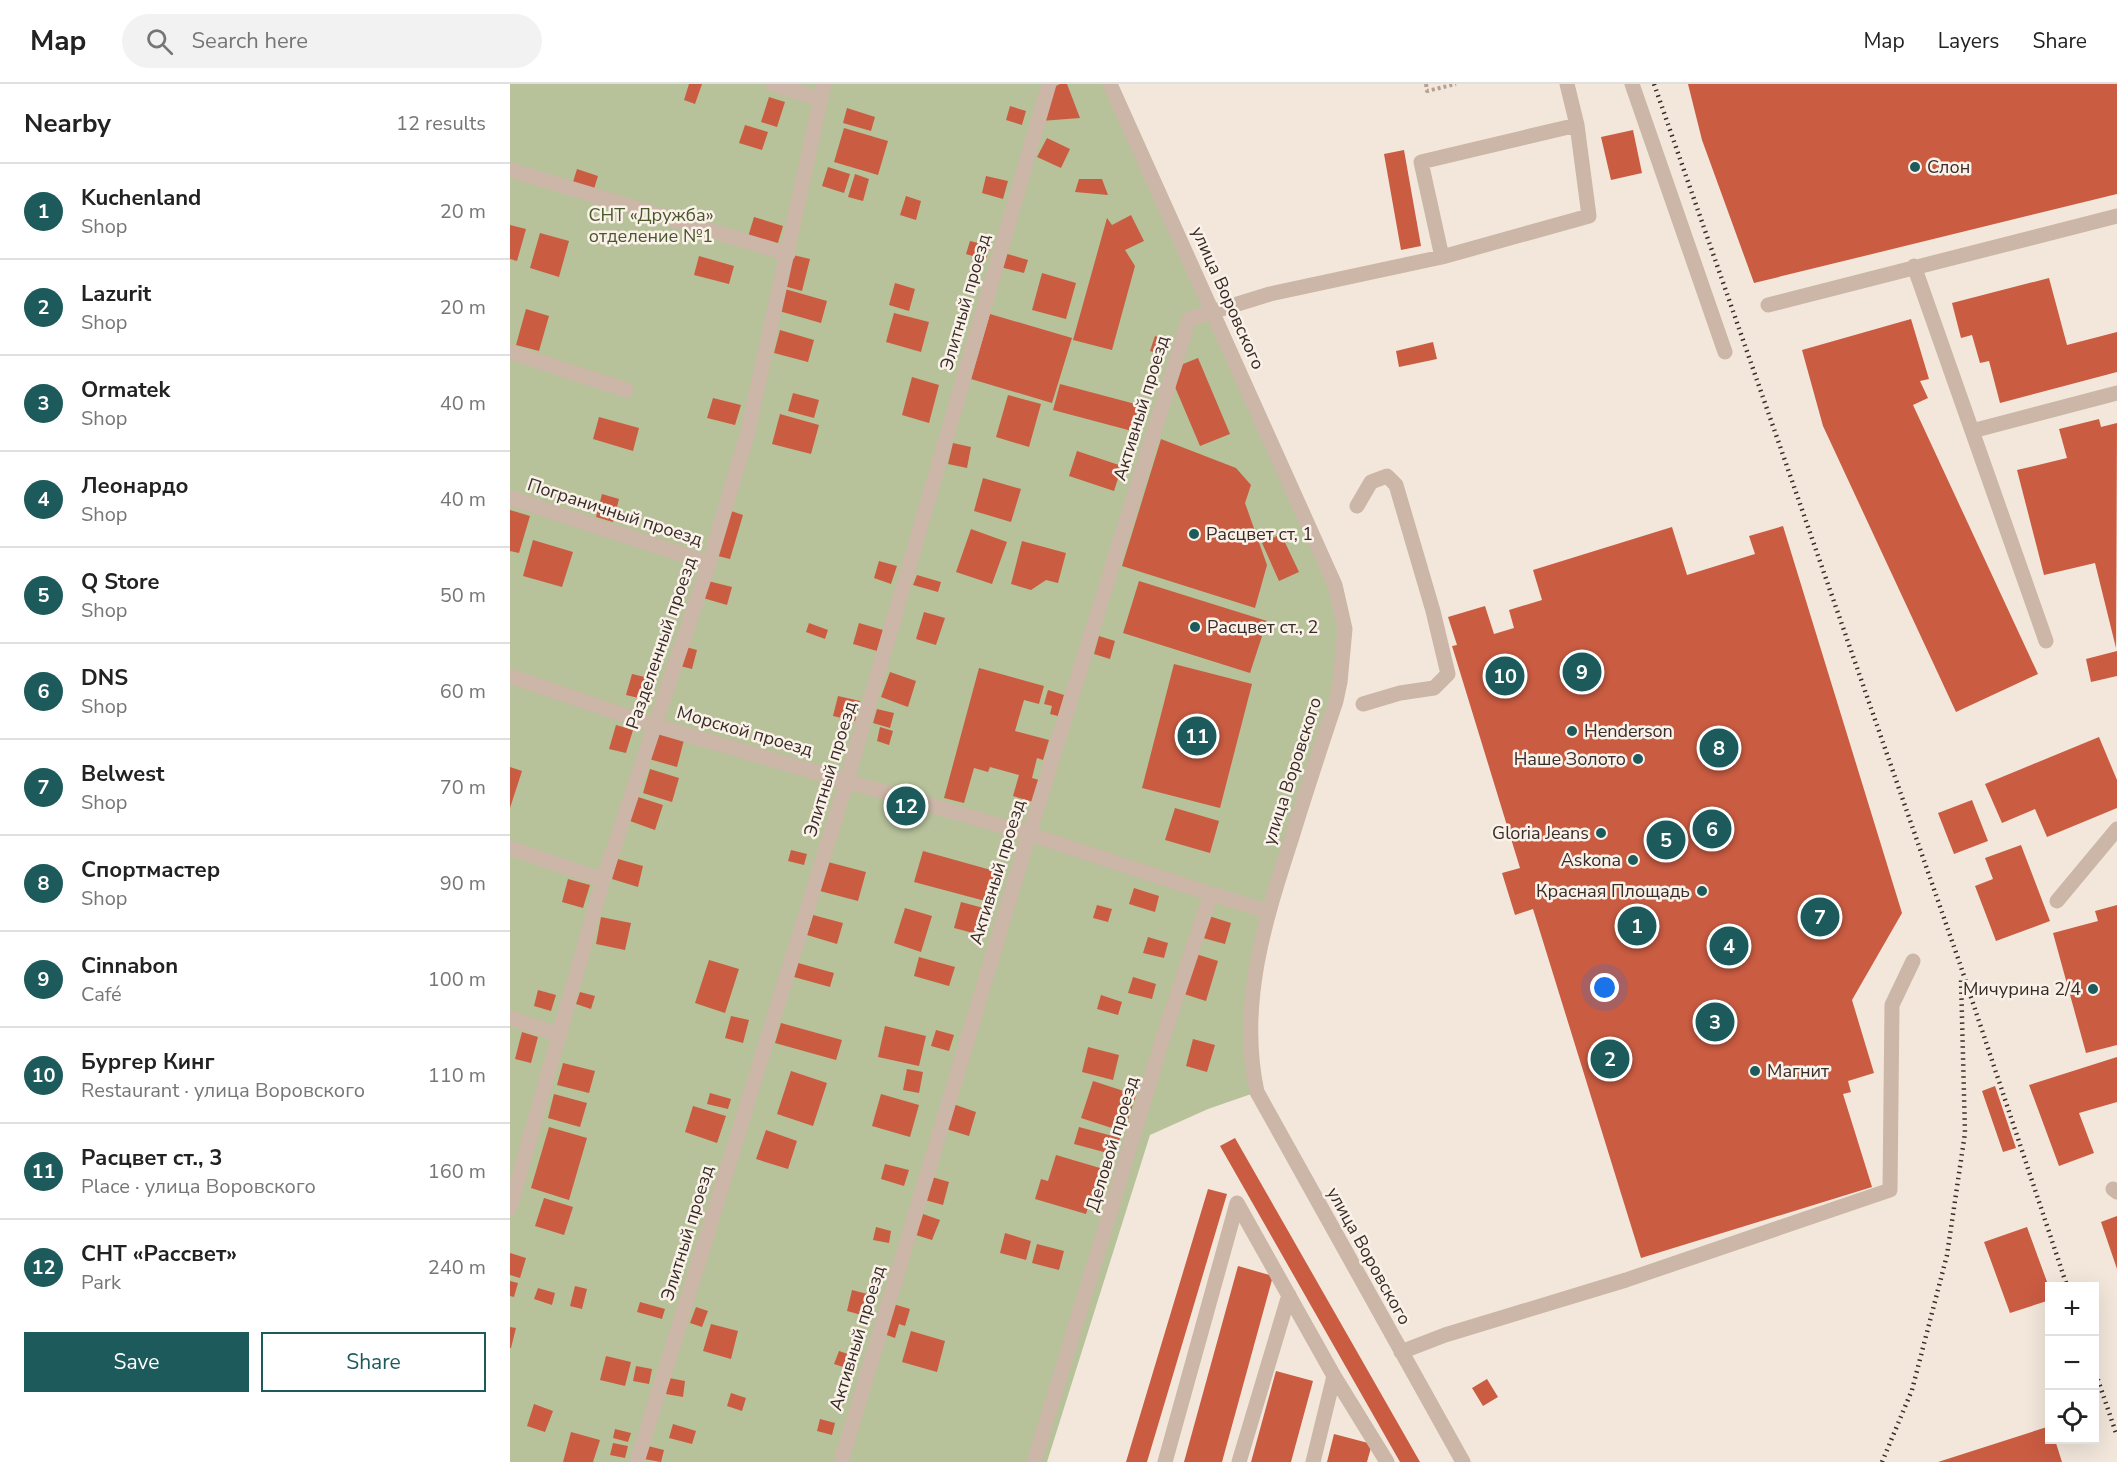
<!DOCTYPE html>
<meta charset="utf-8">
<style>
body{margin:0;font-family:"Nunito Sans",sans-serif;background:#f2f2f2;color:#222}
.controls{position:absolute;right:18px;bottom:18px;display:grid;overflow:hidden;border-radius:0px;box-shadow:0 6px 24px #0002}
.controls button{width:54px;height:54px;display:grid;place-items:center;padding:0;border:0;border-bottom:2px solid #e0e0e0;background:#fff;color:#222;font:30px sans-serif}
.you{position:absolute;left:1095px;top:904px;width:21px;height:21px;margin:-15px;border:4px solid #fff;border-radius:50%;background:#1a73e8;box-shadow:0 0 0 9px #1a73e833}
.badge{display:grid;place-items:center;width:39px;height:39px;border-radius:50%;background:#1c5a5b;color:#fff;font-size:20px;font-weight:700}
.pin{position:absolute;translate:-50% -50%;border:3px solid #fff;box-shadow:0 2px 6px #0006}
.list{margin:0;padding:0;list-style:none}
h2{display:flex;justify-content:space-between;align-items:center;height:78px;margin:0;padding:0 24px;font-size:26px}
h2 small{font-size:20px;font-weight:400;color:#767676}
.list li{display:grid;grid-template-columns:39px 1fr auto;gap:18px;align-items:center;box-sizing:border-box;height:96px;padding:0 24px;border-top:2px solid #e0e0e0}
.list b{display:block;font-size:22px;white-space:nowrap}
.list p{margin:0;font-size:20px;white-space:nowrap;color:#767676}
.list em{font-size:20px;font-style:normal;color:#767676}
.actions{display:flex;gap:12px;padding:18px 24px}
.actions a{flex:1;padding:14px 0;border:2px solid #1c5a5b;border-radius:0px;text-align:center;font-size:21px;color:#1c5a5b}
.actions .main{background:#1c5a5b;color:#fff}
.icon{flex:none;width:33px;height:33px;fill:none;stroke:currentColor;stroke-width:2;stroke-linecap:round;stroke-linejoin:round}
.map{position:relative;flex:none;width:1607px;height:1378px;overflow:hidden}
header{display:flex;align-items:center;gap:36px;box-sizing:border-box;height:84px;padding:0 30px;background:#fff;border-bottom:2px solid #e0e0e0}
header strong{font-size:28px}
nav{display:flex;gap:33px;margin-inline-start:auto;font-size:21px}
.search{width:420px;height:54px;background:#f2f2f2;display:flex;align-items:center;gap:15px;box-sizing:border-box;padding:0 21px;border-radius:33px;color:#767676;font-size:22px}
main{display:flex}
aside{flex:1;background:#fff}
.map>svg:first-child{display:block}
.green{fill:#b7c29b}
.building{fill:#ca5c42}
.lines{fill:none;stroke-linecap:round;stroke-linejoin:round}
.path{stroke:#b79f91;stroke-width:4;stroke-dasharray:3 3;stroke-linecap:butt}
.minor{stroke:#cbb6a7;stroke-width:15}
.rail{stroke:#382c28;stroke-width:4.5;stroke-dasharray:1.5 4.5;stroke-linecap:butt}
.poi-dot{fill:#1c5a5b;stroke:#faf1e8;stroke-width:2}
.labels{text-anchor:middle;stroke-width:5;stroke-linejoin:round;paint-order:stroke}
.poi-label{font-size:18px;fill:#382c28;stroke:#faf1e8;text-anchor:start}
.park-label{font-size:18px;fill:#49572b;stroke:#faf1e8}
.street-label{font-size:18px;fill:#382c28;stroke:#faf1e8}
</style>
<header>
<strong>Map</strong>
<div class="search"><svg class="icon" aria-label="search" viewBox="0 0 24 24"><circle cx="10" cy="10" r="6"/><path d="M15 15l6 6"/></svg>Search here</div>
<nav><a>Map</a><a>Layers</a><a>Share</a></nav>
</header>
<main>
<aside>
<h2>Nearby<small>12 results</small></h2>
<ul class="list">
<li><span class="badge">1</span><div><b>Kuchenland</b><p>Shop</p></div><em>20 m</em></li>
<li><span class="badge">2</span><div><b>Lazurit</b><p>Shop</p></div><em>20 m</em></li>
<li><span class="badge">3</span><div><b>Ormatek</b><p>Shop</p></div><em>40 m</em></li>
<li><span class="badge">4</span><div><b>Леонардо</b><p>Shop</p></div><em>40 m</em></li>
<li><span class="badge">5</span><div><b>Q Store</b><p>Shop</p></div><em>50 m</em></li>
<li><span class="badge">6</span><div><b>DNS</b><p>Shop</p></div><em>60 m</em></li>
<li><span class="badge">7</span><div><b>Belwest</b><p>Shop</p></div><em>70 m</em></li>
<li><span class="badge">8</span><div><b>Спортмастер</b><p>Shop</p></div><em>90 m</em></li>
<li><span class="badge">9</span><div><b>Cinnabon</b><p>Café</p></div><em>100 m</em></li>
<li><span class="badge">10</span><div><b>Бургер Кинг</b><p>Restaurant · улица Воровского</p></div><em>110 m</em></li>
<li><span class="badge">11</span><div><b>Расцвет ст., 3</b><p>Place · улица Воровского</p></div><em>160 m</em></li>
<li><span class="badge">12</span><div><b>СНТ «Рассвет»</b><p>Park</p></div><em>240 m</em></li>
</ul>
<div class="actions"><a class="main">Save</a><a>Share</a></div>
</aside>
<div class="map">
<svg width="1607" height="1378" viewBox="0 0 1607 1378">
<rect width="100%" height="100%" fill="#f3e7db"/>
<path class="green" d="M0,0H600L786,414L835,545L830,598L744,892L747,1008L698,1025L640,1051L537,1378H0Z"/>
<path class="building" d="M179,0H192L185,20L174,16Z
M550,0H557L570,34L531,37L542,4Z
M1178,0H1607V110L1244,199L1192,56Z
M259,13L275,18L267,43L251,38Z
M500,22L516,27L512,41L496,36Z
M337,24L365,33L361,47L333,39Z
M235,41L258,48L252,66L229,59Z
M334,44L378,57L368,91L324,78Z
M1123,46L1132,89L1101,96L1091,53Z
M537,54L560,65L551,84L527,73Z
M894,66L911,162L891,166L874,70Z
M318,83L340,90L334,109L312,102Z
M67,85L88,92L84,105L63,98Z
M345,90L359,95L353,117L338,113Z
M476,92L498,97L493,115L472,109Z
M569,95H592L598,111L565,108Z
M396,112L411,117L406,136L390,131Z
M621,131L634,157L615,166L625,182L602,266L563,256L597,134L602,141Z
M244,133L273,142L267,162L238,153Z
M0,141L16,145L7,177L0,175Z
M30,149L59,157L49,193L20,184Z
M460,157L480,162L476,176L456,170Z
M494,169L518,176L514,189L490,183Z
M283,171L300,175L292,207L274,202Z
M189,172L224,182L219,200L184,191Z
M532,189L566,199L556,235L522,226Z
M1539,194L1557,261L1607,248V288L1490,319L1479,277L1470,279L1462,251L1451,254L1442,219Z
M385,199L405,205L399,227L379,221Z
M275,205L317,217L311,239L269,227Z
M16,225L39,232L29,267L6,261Z
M384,229L419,238L411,268L376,258Z
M480,230L562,254L542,319L461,295Z
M1401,235L1419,295L1410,297L1418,314L1403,321L1528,590L1446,628L1313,342L1292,266Z
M270,246L304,256L298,278L264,269Z
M645,252L657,256L652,271L640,267Z
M923,258L927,275L889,283L886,267Z
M688,274L720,350L690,362L665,303L673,280Z
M402,293L429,301L419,339L392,331Z
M550,300L629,321L622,347L543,326Z
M283,309L309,316L304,334L278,327Z
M498,311L531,320L519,363L486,353Z
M203,314L231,321L225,341L197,334Z
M270,330L309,341L301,370L262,360Z
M89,333L129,344L123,367L83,355Z
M1589,335L1591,343L1607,339L1606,564L1585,479L1534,491L1507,386L1557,374L1549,345Z
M651,355L726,384L741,401L735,419L757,481L745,524L612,482Z
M443,359L461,363L457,384L438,380Z
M567,367L612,382L604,407L559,392Z
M473,394L511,405L501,438L464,427Z
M92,410L109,415L103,438L86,433Z
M0,426L20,432L9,469L0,467Z
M221,427L233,431L220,475L208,472Z
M1273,442L1392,829L1342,916L1364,989L1338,997L1341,1008L1333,1010L1362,1103L1131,1174L1023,825L1005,831L992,789L1010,784L942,562L947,561L938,533L975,522L984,550L1004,544L999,526L1032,516L1023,486L1162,443L1177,491L1245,470L1239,452Z
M461,445L497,458L482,500L446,488Z
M771,450L789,488L769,497L752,459Z
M23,456L63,468L52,503L13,492Z
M512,457L556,469L548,499L536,496L521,506L501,500Z
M369,477L387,482L381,500L364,494Z
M407,491L431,498L428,508L403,501Z
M198,497L222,503L217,521L193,514Z
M629,497L757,537L740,589L613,549Z
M414,528L435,534L426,561L406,555Z
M299,539L318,546L315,555L296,548Z
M349,539L373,546L367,567L343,560Z
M589,552L605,557L600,575L584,570Z
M176,563L187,566L182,585L170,582Z
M1607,567V592L1581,598L1576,575Z
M664,580L742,600L710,724L632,704Z
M469,584L534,602L529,620L514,616L505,647L539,656L533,676L527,674L522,694L529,696L523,718L503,712L509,691L480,683L478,688L464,684L454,719L434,714Z
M380,588L406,597L398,623L371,613Z
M122,590L139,594L133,615L116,611Z
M538,606L554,611L548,632L540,630L542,622L534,620Z
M328,612L350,617L345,637L323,632Z
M367,625L384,629L380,644L363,639Z
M106,641L123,646L116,669L99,665Z
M370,643L383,647L379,661L367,657Z
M147,648L174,656L167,683L139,675Z
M1589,653L1607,696V724L1537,753L1525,725L1492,739L1475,700Z
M0,683L12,687L0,724Z
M140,685L169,694L162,718L133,709Z
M125,712L153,721L145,746L117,736Z
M1462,716L1478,757L1444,770L1428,729Z
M665,724L709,737L700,769L655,756Z
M1511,761L1540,837L1486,857L1465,802L1483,795L1475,774Z
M281,766L297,770L294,781L278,777Z
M413,767L488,788L479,818L404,798Z
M108,775L133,782L128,803L102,795Z
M318,778L356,788L348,817L310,807Z
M58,795L80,801L73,824L52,818Z
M624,804L649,812L645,828L619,820Z
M451,818L481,826L474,852L444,844Z
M587,821L602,825L598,838L583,834Z
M1607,821V961L1576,969L1543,849L1588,837L1585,827Z
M395,824L422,832L411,868L384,859Z
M303,831L333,839L327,860L297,851Z
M699,832L721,839L715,860L693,854Z
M91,833L121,839L115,866L86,860Z
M638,853L658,859L654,874L633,869Z
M686,870L708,877L696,917L674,910Z
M409,873L445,883L439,902L404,892Z
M199,876L229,885L215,929L185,919Z
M288,879L324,889L320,903L284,893Z
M623,893L646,900L642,915L618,909Z
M28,906L46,911L41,927L24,922Z
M70,908L85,912L81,925L66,920Z
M591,911L612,918L608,931L587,925Z
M221,932L239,936L233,959L215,954Z
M271,939L332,956L326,976L265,959Z
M375,942L416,952L409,982L368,973Z
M426,946L444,951L439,967L421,962Z
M12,948L28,953L21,979L5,975Z
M683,955L705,961L697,988L676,982Z
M578,963L609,971L603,996L572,988Z
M1607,973V1018L1569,1029L1584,1069L1549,1082L1519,1001Z
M53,979L85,987L79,1009L47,1001Z
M397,985L413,988L409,1009L393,1006Z
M281,987L317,999L303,1042L267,1030Z
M583,997L626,1011L614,1048L571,1034Z
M1485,1002L1506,1064L1493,1068L1472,1007Z
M200,1009L221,1015L218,1025L197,1020Z
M44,1010L77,1019L70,1043L38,1034Z
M371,1010L409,1021L400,1053L362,1042Z
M443,1020L466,1028L459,1052L436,1045Z
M183,1022L216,1032L207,1059L175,1048Z
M39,1043L77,1054L59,1116L21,1104Z
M569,1043L610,1054L605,1071L564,1060Z
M256,1046L287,1057L278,1085L246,1075Z
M725,1054L910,1378H890L710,1062Z
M546,1071L590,1084L586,1098L592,1100L587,1118L580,1117L576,1130L525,1115L531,1095L538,1097Z
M375,1080L399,1086L394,1102L371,1095Z
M422,1093L439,1098L433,1121L415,1116Z
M698,1105L717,1110L637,1378H616Z
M34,1114L63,1123L54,1151L25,1142Z
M413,1130L430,1136L422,1156L406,1151Z
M1607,1132V1185L1591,1138Z
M366,1143L381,1147L379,1159L363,1156Z
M1517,1143L1540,1206V1216L1500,1229L1474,1158Z
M495,1149L521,1157L516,1176L490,1169Z
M527,1160L554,1167L549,1186L522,1179Z
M0,1169L16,1174L10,1194L0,1191Z
M728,1182L763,1192L712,1378H674Z
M0,1197L8,1199L4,1213L0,1212Z
M65,1202L77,1205L72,1225L60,1222Z
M28,1204L45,1209L42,1221L24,1215Z
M342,1206L365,1212L359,1233L337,1227Z
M130,1218L155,1225L152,1235L127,1228Z
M383,1220L400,1225L395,1242L389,1240L385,1254L374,1250Z
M186,1223L198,1227L192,1243L180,1239Z
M201,1240L228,1247L221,1275L193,1267Z
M0,1243L6,1244L1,1264H0Z
M401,1247L435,1257L427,1288L392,1278Z
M329,1267L344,1272L339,1285L324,1280Z
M96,1272L121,1278L115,1302L90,1296Z
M126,1282L142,1285L139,1300L123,1297Z
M766,1287L803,1297L781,1378H741Z
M159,1294L175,1297L173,1313L156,1310Z
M977,1295L988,1313L973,1322L962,1304Z
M221,1309L236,1314L232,1327L217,1322Z
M24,1320L43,1327L35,1348L17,1342Z
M310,1335L325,1339L322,1351L307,1347Z
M163,1340L186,1347L182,1360L159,1354Z
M1540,1342V1356H1545L1552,1378H1428Z
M105,1345L121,1349L118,1358L103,1354Z
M61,1348L90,1356L83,1378H53Z
M824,1350L862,1360L857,1378H817Z
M103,1359L118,1362L115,1374L100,1371Z
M138,1362L154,1366L151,1378L134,1375Z"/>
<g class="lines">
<path class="path" d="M916,0L917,7L946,0"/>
<path class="minor" d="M262,0L310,15
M600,0L825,501L835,545L830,598L826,617C811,662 796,707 782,753C755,836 728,920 747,1008L953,1378
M1122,0L1215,268
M0,86L278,170
M932,173L911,78L1067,41L1057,0
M1404,182L1536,557
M1258,221L1607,132
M0,268L116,306
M1462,347L1607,309
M0,414L199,479
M847,422L861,398L877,392L886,401L923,527L938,590L924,604L890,609L853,620
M0,592L143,641L519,750L701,810
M0,764L93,796
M1547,817L1607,745
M0,934L50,951
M1603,1105L1607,1108
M0,1124L93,796L199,479L237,351L314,0
M891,1268L935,1251L1116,1196L1380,1106L1382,921L1403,877
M127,1378L337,696L539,0
M331,1378L519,750L679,235L760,210L932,173L1079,132L1067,41
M524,1378L652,957L701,810L757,827
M655,1378L727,1119L824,1292L877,1378
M729,1378L779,1211
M803,1378L824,1292"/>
<path class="rail" d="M1144,0L1450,880L1557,1202
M1584,1284L1607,1352
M1372,1378L1402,1306L1437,1171L1455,1049L1451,895"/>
</g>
<g class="poi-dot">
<circle cx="1405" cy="83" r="6"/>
<circle cx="684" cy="450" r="6"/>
<circle cx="685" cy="543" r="6"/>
<circle cx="1062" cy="647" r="6"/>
<circle cx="1128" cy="675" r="6"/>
<circle cx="1091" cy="749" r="6"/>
<circle cx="1123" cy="776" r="6"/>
<circle cx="1192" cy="807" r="6"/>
<circle cx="1583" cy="905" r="6"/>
<circle cx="1245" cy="987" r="6"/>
</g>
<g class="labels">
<g class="poi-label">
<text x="1417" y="89">Слон</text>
<text x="696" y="456">Расцвет ст, 1</text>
<text x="697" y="549">Расцвет ст., 2</text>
<text x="1074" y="653">Henderson</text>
<text x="1116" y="681" text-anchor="end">Наше Золото</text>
<text x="1079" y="755" text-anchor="end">Gloria Jeans</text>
<text x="1111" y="782" text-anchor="end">Askona</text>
<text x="1180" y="813" text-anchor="end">Красная Площадь</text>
<text x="1571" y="911" text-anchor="end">Мичурина 2/4</text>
<text x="1257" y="993">Магнит</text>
</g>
<g class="park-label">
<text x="141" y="137">СНТ «Дружба»<tspan x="141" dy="21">отделение №1</tspan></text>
</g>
<g class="street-label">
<text transform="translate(718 214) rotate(66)" y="6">улица Воровского</text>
<text transform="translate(455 218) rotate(-74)" y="6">Элитный проезд</text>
<text transform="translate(631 324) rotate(-73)" y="6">Активный проезд</text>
<text transform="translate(105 428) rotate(18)" y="6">Пограничный проезд</text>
<text transform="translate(151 559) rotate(-71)" y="6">Разделенный проезд</text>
<text transform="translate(235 647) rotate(16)" y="6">Морской проезд</text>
<text transform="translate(320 685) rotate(-73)" y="6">Элитный проезд</text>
<text transform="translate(782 687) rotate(-72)" y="6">улица Воровского</text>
<text transform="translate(487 788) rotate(-73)" y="6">Активный проезд</text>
<text transform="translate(602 1060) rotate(-73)" y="6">Деловой проезд</text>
<text transform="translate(177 1149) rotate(-73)" y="6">Элитный проезд</text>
<text transform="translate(859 1172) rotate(61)" y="6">улица Воровского</text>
<text transform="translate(347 1254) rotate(-73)" y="6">Активный проезд</text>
</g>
</g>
</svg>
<div class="controls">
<button>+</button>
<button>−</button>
<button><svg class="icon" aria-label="locate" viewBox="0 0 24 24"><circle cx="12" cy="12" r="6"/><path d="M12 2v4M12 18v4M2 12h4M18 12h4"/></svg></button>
</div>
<div class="you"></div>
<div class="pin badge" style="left:1127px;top:842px">1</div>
<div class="pin badge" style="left:1100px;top:975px">2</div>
<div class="pin badge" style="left:1205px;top:938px">3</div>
<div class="pin badge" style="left:1219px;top:862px">4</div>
<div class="pin badge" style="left:1156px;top:756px">5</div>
<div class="pin badge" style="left:1202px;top:745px">6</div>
<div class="pin badge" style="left:1310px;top:833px">7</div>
<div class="pin badge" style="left:1209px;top:664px">8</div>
<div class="pin badge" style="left:1072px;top:588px">9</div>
<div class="pin badge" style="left:995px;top:592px">10</div>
<div class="pin badge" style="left:687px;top:652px">11</div>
<div class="pin badge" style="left:396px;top:722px">12</div>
</div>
</main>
